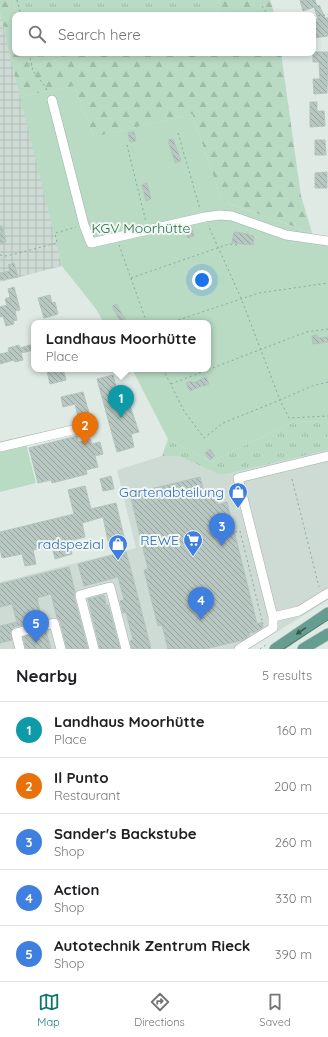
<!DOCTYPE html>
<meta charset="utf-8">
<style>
body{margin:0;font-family:Quicksand,sans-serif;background:#f2f2f2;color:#202124}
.you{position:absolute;left:202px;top:280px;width:14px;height:14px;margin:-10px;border:3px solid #fff;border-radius:50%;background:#1a73e8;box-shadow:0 0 0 6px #1a73e833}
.badge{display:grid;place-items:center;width:26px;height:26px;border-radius:50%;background:#0f766e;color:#fff;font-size:13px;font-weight:700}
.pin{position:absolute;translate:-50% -33px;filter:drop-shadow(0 1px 2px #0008)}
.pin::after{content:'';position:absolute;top:21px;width:14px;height:12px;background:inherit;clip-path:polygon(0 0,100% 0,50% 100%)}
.popup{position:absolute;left:31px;top:320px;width:180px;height:52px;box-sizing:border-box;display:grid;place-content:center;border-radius:8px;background:#fff;filter:drop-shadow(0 1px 3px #0005);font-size:13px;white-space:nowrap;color:#757577}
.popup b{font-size:15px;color:#202124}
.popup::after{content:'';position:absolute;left:50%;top:100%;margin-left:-8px;border:8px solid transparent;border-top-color:#fff}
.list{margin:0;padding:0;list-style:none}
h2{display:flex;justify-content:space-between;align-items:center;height:52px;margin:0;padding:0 16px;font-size:17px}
h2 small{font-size:13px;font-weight:400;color:#757577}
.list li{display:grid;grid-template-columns:26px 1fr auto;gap:12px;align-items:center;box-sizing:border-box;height:56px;padding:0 16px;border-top:1px solid #e0e0e0}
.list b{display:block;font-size:15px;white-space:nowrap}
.list p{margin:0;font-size:13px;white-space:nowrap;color:#757577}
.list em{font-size:13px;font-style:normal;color:#757577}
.icon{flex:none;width:22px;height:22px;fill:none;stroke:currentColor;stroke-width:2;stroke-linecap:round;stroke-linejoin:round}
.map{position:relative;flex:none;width:328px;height:649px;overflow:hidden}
.search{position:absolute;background:#fff;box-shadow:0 2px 6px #0003;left:12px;right:12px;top:12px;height:44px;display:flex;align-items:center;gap:10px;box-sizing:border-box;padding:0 14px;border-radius:8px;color:#757577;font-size:15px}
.sheet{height:332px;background:#fff}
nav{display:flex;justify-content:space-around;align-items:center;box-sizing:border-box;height:56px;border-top:1px solid #e0e0e0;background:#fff;font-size:11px;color:#757577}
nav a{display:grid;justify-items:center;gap:2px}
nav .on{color:#0f766e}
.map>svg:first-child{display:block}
.built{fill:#cedad4}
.industrial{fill:url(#industrial-grid)}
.grass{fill:url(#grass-tufts)}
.forest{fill:url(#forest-firs)}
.garden{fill:#b9dac3}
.building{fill:url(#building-back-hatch);stroke:#b2c3bd}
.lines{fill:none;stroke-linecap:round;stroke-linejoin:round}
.minor-casing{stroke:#a2b1ac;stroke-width:10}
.major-casing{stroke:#bcc4c2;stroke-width:12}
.path{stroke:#81aca0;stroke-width:1;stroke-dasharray:2 3;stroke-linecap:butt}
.minor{stroke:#fff;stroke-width:9}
.major{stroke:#659e91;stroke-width:11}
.tram{stroke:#5b756f;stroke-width:1}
.oneway{fill:#35574f}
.labels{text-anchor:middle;stroke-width:4;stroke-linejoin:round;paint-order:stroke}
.park-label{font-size:14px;fill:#2d6e48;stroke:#f0f7f3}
.shop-label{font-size:14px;fill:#366cbe;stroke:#f0f7f3;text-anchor:end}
</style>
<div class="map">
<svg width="328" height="649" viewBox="0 0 328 649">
<defs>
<pattern id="industrial-grid" width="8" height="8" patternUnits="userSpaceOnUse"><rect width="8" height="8" fill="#cedad4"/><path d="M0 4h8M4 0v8" fill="none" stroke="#b1bcb6"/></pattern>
<pattern id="grass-tufts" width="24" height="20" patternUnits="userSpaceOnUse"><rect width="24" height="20" fill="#b9dac3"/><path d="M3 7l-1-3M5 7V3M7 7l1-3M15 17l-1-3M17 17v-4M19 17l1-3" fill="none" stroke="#9fbca8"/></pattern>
<pattern id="forest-firs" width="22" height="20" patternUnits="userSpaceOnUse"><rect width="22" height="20" fill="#b9dac3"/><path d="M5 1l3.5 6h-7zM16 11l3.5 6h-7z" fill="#9fbca8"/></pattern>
<pattern id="building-back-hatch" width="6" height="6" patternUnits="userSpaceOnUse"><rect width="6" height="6" fill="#b8c7c1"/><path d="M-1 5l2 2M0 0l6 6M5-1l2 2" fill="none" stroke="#95a39d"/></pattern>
</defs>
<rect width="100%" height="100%" fill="#dfeae5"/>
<path class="built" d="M328,450V600L249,649H0V582L136,548L117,470L162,456L181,457L218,474H227Z"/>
<path class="industrial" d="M0,13L62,266L0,282Z"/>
<path class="grass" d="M13,0H220L216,15H16Z
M25,53H81L29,67Z
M328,421V450L227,474H218L181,457L162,456L168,439L210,462L294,422Z"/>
<path class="forest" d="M0,0H13L16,15H15V53H25L29,67L81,53H281L301,196L312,233L222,201L192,114L94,137L74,86L20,97L0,13Z
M220,0H270L275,15H216Z"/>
<path class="garden" d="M74,86L94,137L192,114L222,201L328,239V421L294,422L210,462L168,439L132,369H208V323H104L96,309L62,266L20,97Z
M26,444L36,483L0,492V451Z"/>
<path class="building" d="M300,0H315L317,6L303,11Z
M319,5L325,18H328V36L313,38V20L318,19L314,7Z
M313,52H328L327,93L314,94L313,79H320L319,62H313Z
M310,102H317V111H324L325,126L310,127Z
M134,132L136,141L130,142L128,133Z
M173,139L181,161L175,163L168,140Z
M315,140H325L326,155H315Z
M327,172V188H315V173Z
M147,183L151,199L146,201L142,185Z
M0,226H2L6,242L0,244Z
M192,229L194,236L188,238L186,231Z
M234,232L249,234V235L254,236L253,245L232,243Z
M14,263L18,277L0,280V273L10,271L8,265Z
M14,287L20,310L15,311L17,320L13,321L14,324L6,326L3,316L0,317V311H1L0,307L7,305L5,299L10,297L8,289Z
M50,295L52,303L55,302L58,314L44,318L38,298Z
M116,304L125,319L127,323H121L112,306Z
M317,335L318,338L328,337V342L313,344L312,336Z
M34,344V350L21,353L23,360L15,362L14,360L0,364V354L9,352L8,348L19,345L20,348Z
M56,369H63L66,380L50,384L47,371Z
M113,375L121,405L129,403L139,432L131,434L134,447L117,452L97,379Z
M206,377L209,384L204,386V385L190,391L186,383L192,381L193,383Z
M83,392L89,413L78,416L75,404L63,407L61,397Z
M77,436L78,442L90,439L92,444L100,442L103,454L95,456L98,467L86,470L87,474L52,483L51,480L38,483L29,448Z
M210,449L215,456L210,460L205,453Z
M111,476L114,489L103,491L100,479Z
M200,477L205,496L214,492L218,497L217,505L227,502L257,624L262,622L263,627L255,632L249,633L250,635L243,640L205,649H168L162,625L158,626L144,570L148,569L130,494Z
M85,486L91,509L116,503L124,537L108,541L103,517L82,523L85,537L69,541L72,554L55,559L52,545L33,550L36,564L25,566L22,554L2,558L0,548V532L74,514L68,490Z
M126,552L132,574L151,649H132L130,641L133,640L126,612L123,613L120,601L124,600L118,577L84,586L78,564Z
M69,567L75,592L74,597L88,649H67L60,621L57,618L51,594L37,598L42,620L14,627L10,632L12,640L0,643V626L17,622L12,604L0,607V584Z
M104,595L106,605H108L120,649H100L88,599Z
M46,631L51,649H26L23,637Z"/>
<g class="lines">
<g class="minor-casing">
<path id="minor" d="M52,100L84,225L91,243L205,217L220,215L232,216L286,235L328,241
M0,447L94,425
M328,456L238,478L273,617L299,611L328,593
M20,649L16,633L54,623L61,649
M94,649L80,595L110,587L126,649
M239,649L273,628V617"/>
</g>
<g class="major-casing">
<path id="major" d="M275,649L328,613
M303,649L328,634"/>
</g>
<path class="path" d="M17,0L21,15
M262,6L268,15
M313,16L327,15L328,14
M29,53L33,71L45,86L48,93
M178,133L200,209
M127,145L146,222
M119,245L147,323
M0,255L7,256L57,243L55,233L76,227
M131,278L229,244L237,245
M169,323L259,293L328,283
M163,369L184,411L204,438L223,423L280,400L241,298L208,225
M328,382L312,386L280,400L289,418L328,416
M171,384L306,332L328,329
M292,479L319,587
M235,532L240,531L263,624
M260,649L267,644"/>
<use href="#minor" class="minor"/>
<use href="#major" class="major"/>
<path class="tram" d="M283,649L328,620"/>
</g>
<defs><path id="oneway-solid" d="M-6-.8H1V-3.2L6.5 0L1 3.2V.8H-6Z"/></defs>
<use class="oneway" href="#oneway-solid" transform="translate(301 631) rotate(146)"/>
<defs>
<g id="shop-pin" transform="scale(1)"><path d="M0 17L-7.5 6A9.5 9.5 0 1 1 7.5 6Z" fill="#3f7fe0" stroke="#f0f7f3"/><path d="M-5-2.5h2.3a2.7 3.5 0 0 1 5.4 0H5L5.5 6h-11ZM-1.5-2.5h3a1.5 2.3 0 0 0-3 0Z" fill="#fff"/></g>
<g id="supermarket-pin" transform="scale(1)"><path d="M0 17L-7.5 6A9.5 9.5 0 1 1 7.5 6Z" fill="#3f7fe0" stroke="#f0f7f3"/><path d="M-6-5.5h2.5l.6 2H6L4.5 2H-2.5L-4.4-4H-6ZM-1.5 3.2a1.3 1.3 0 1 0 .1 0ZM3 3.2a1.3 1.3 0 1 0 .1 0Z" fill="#fff"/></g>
</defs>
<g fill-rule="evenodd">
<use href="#shop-pin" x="238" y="492"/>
<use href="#supermarket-pin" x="193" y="540"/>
<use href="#shop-pin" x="118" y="544"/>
</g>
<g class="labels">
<g class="park-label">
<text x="141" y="233">KGV Moorhütte</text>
</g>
<g class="shop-label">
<text x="224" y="497">Gartenabteilung</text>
<text x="179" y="545">REWE</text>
<text x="104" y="549">radspezial</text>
</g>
</g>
</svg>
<div class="you"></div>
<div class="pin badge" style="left:121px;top:418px;background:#0f9aa8">1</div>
<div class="popup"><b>Landhaus Moorhütte</b>Place</div>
<div class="pin badge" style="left:85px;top:445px;background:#e8710a">2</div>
<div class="pin badge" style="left:222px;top:546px;background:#3f7fe0">3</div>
<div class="pin badge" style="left:201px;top:620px;background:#3f7fe0">4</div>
<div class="pin badge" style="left:36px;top:643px;background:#3f7fe0">5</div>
<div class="search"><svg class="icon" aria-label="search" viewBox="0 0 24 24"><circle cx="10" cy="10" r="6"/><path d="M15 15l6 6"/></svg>Search here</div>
</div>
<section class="sheet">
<h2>Nearby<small>5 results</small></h2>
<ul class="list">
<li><span class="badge" style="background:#0f9aa8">1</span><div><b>Landhaus Moorhütte</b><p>Place</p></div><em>160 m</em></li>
<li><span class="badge" style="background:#e8710a">2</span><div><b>Il Punto</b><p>Restaurant</p></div><em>200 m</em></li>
<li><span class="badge" style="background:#3f7fe0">3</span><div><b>Sander's Backstube</b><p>Shop</p></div><em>260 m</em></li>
<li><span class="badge" style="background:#3f7fe0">4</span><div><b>Action</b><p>Shop</p></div><em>330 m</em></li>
<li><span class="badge" style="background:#3f7fe0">5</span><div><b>Autotechnik Zentrum Rieck</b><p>Shop</p></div><em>390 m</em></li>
</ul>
</section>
<nav>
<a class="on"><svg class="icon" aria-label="map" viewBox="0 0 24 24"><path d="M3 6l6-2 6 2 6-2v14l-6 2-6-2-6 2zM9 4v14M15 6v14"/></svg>Map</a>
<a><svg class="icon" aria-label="directions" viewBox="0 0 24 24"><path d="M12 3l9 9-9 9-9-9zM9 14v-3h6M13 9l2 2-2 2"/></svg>Directions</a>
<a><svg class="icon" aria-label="saved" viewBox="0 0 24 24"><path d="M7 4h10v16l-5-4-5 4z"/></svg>Saved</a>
</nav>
